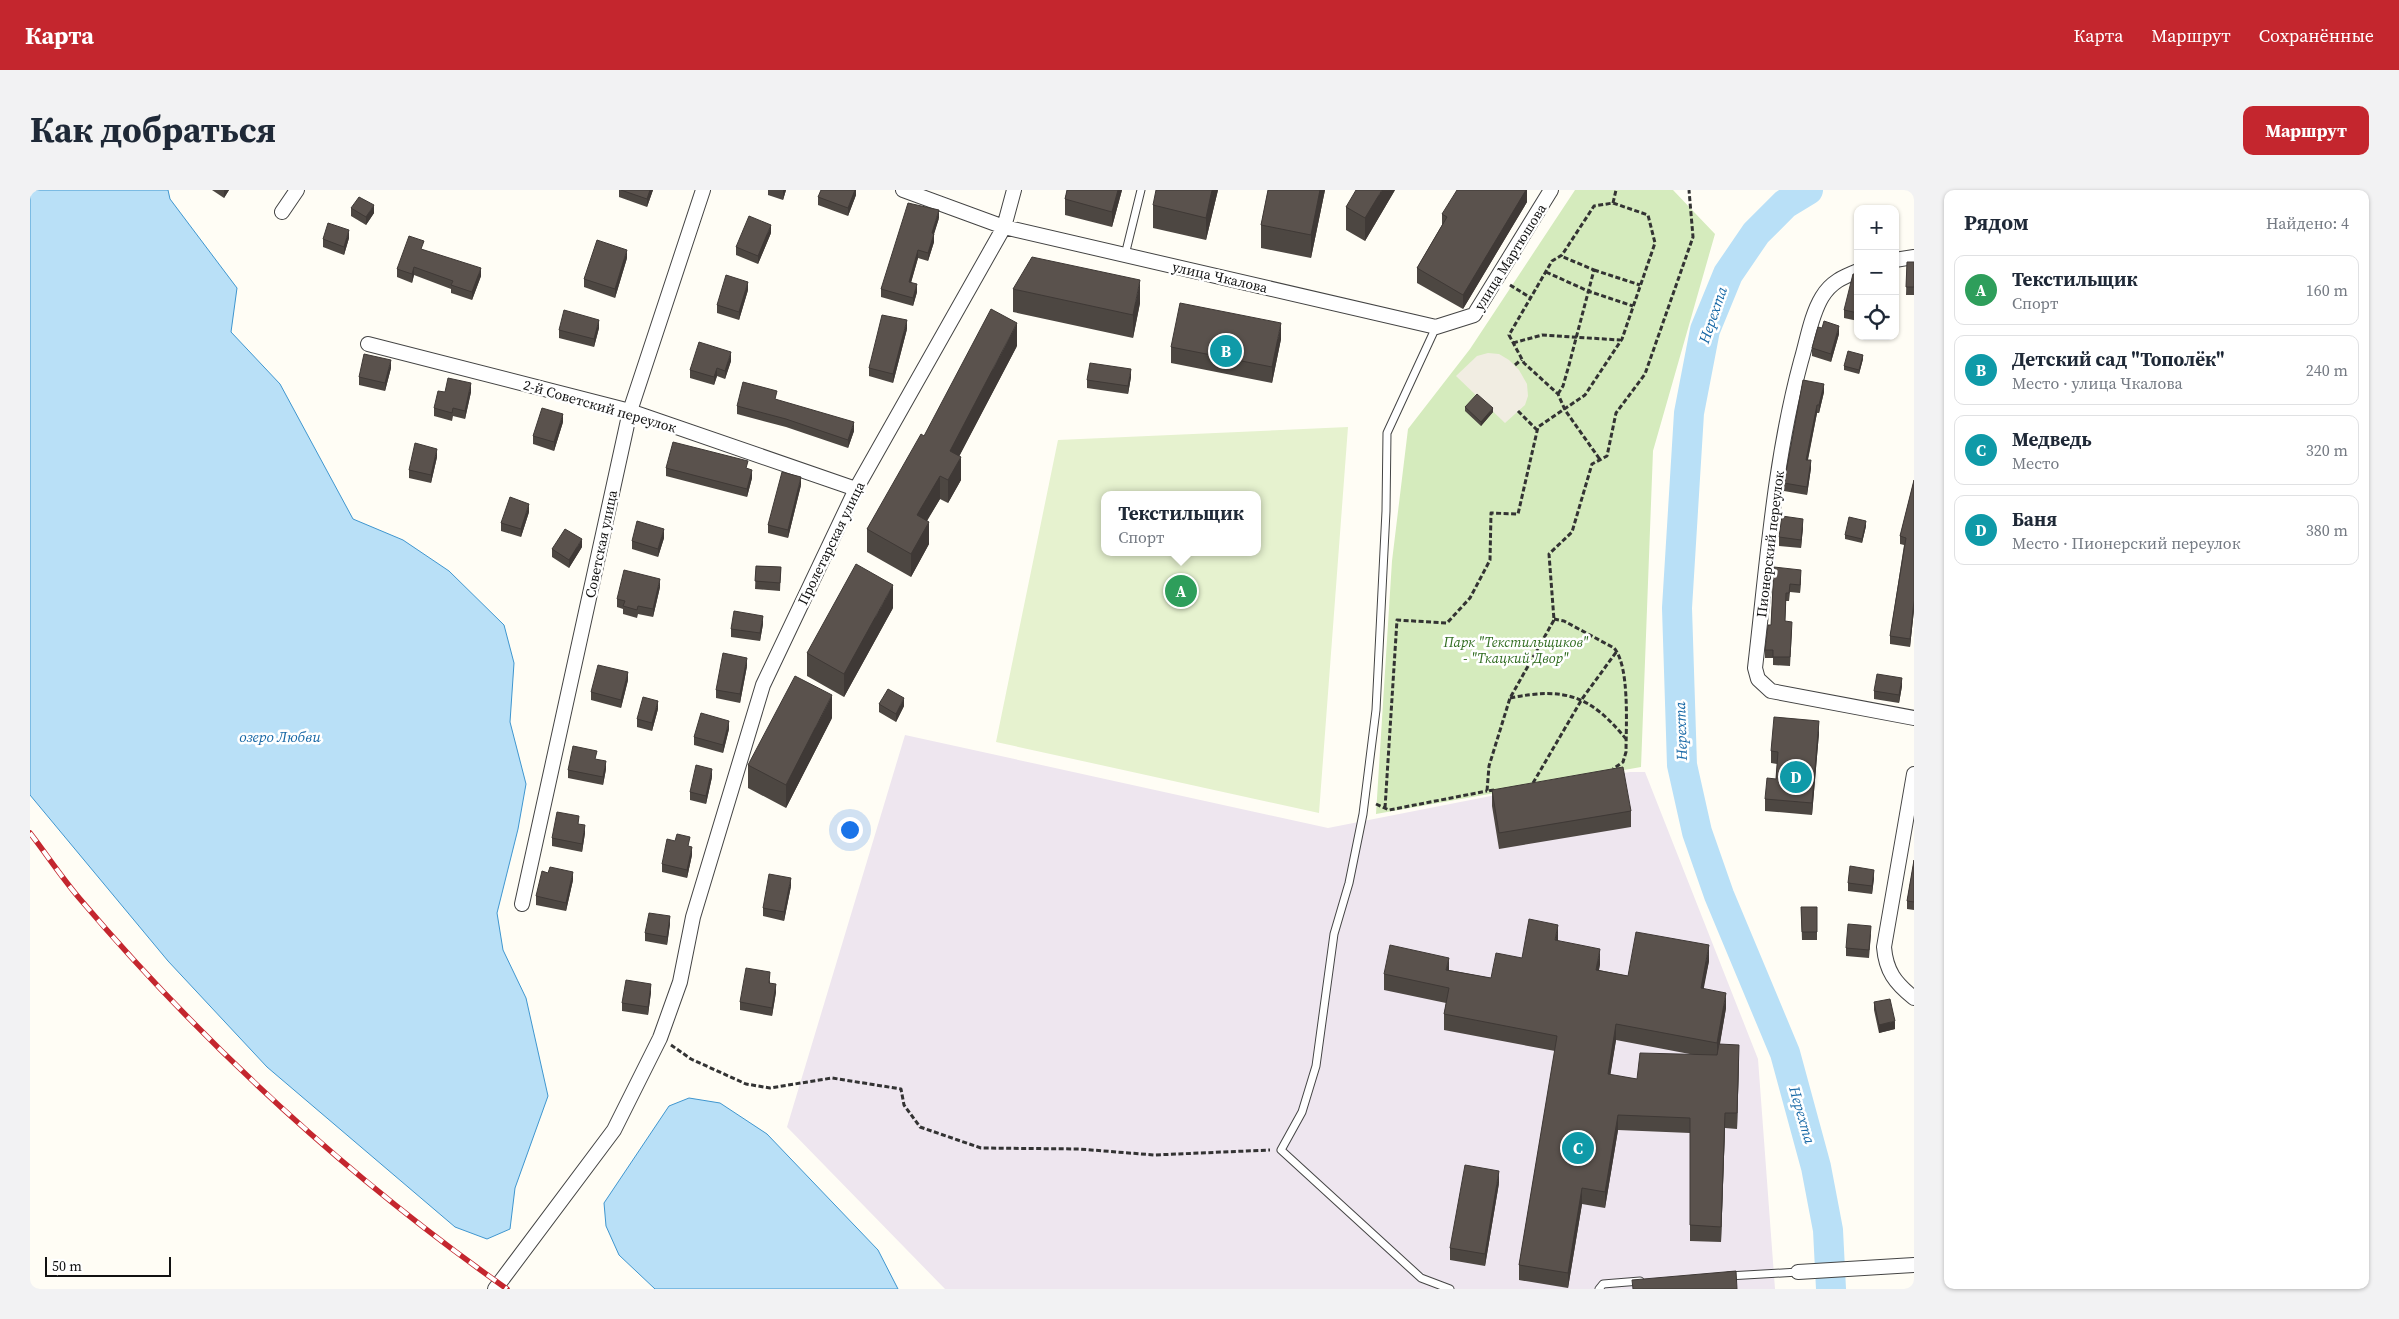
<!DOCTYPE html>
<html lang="ru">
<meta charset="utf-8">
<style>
body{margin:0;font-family:"Source Serif 4",serif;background:#f2f2f3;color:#1f2937}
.controls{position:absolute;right:15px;top:15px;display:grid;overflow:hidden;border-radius:10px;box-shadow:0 1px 4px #0004}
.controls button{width:45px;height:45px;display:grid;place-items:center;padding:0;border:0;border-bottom:1px solid #e0e1e3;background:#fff;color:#1f2937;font:25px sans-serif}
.scale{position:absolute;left:15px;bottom:12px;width:126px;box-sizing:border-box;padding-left:5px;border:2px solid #111;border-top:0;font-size:14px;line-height:18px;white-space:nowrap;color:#111;-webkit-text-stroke:4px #fff;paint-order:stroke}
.you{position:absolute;left:819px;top:639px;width:18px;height:18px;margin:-12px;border:4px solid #fff;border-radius:50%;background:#1a73e8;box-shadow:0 0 0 8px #1a73e833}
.badge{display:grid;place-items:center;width:32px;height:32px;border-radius:50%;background:#c4262e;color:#fff;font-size:16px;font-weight:700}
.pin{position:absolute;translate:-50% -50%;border:2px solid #fff;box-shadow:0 1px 5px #0006}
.popup{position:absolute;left:1071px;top:301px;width:160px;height:65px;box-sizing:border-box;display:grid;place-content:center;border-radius:10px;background:#fff;filter:drop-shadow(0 1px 4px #0005);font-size:16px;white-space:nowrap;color:#747a83}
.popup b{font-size:19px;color:#1f2937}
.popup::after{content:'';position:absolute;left:50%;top:100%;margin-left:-10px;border:10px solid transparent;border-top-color:#fff}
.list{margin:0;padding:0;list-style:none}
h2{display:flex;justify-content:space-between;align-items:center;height:65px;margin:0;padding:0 20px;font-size:21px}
h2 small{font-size:16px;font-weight:400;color:#747a83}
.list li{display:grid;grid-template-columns:32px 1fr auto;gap:15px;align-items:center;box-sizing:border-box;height:70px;margin:0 10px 10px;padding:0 10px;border:1px solid #e0e1e3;border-radius:10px}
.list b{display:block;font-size:19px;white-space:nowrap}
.list p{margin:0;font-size:16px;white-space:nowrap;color:#747a83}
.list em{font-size:16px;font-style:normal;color:#747a83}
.icon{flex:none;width:28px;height:28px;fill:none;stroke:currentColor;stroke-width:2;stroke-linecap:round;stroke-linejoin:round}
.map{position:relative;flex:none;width:1884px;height:1099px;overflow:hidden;border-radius:10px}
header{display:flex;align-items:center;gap:30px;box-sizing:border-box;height:70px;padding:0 25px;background:#c4262e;color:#fff}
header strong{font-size:24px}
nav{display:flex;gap:28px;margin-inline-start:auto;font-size:18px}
.intro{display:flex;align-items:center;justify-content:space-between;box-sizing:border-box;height:120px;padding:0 30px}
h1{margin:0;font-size:35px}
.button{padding:12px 22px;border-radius:10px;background:#c4262e;color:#fff;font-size:18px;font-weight:700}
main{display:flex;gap:30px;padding:0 30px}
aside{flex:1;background:#fff;border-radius:10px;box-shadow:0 1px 4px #0004}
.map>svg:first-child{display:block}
.industrial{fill:#eee6ef}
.green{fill:#d5ebbd}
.pitch{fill:#e6f2cf;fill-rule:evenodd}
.plaza{fill:#f1ede2}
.water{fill:#b9e0f7;stroke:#3f96cf}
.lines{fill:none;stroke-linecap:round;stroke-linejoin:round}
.river{stroke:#b9e0f7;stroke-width:30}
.lane-casing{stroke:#444;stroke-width:9}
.street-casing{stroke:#444;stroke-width:16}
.path{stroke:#333;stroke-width:3;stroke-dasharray:5 2.5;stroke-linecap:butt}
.lane{stroke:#fff;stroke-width:7}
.street{stroke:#fff;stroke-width:14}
.rail-casing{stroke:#c4262e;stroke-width:5.5}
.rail{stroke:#fff;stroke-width:4;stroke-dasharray:11;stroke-linecap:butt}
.wall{fill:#4d4742;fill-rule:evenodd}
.shaded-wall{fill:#3f3936}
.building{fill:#5a524d;stroke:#3f3936}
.labels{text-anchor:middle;stroke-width:5;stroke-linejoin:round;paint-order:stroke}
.street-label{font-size:14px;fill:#111;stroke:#fff}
.park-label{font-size:14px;font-style:italic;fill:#2f6b1f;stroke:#fff}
.water-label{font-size:15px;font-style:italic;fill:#1768a6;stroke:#fff}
</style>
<header>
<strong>Карта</strong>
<nav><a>Карта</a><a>Маршрут</a><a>Сохранённые</a></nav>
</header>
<div class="intro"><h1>Как добраться</h1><a class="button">Маршрут</a></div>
<main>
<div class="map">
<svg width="1884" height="1099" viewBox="0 0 1884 1099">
<rect width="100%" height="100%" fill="#fffdf5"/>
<path class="industrial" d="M875,545L1298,638L1471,604L1600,582H1615L1728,869L1745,1099H915L757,937Z"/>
<path class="green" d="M1545,0H1643L1685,44L1623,261L1611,577L1346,624L1362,371L1378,239L1440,159Z"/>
<path class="pitch" d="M1318,237L1289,623L966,552L1028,250ZM1075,305H1227V362H1075Z"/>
<path class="plaza" d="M1458,163L1469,164L1479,170L1489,180L1497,194L1498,206L1495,215L1475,233L1426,186L1447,166Z"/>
<path class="water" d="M0,0H138L140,9L207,98L201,142L250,194L323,329L373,350L419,381L474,435L484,473L480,532L496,594L488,639L467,723L473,760L496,808L518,906L485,998L480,1039L457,1049L425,1037L237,877L138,771L0,605Z
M659,908L690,913L737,944L848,1060L868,1099H625L589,1065L576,1036L574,1013L639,916Z"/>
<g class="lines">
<path class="river" d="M1778,0L1755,14L1726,43L1698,84L1675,140L1659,223L1647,418L1652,575L1667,642L1689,705L1755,863L1786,977L1798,1040L1801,1099"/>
<g class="lane-casing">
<path id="lane" d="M1095,65L1111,0
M1406,137L1357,243L1356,321L1346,520L1333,624L1319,693L1304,744L1286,876L1272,922L1251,960L1391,1088L1420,1099
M1698,1086L1768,1082
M1569,1099L1573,1094L1610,1091"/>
</g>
<g class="street-casing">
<path id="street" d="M873,0L974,37L1406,137L1444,125L1521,0
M252,22L267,0
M1865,70L1884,67
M1828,81C1813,87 1801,92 1792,107C1781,125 1777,151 1771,171C1744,271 1737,376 1725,478L1728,489L1741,501L1884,528
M338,154L600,221L826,299
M1884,584L1854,757C1856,781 1865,793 1884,808
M492,714L600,221L673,0
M1768,1082L1884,1075
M465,1099L584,940L630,848L650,792L663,727L733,495L826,299L974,37L984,0"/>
</g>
<path class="path" d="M1583,13L1586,0
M1564,80L1610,95
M1516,82L1558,101L1603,116
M1480,95L1501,108
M1483,153L1512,145L1590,150
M1485,175L1492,169
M1528,204L1533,196L1539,175L1564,80L1531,66
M1488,221L1507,240
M1524,429L1534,431L1584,458C1600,476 1596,537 1596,562L1593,572L1583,579
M1480,508C1535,497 1560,505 1596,549
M1503,593L1552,509L1587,461
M1464,600L1457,601L1459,576L1480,508L1524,430L1519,364L1542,342L1562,274L1577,266L1586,223L1615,184L1663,47L1659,0
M1346,614L1359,620L1457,601
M1355,618L1367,430L1417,433L1440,408L1460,370L1461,323L1488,324L1508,237L1555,205L1592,149L1625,53L1618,25L1583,13L1564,16L1532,65L1522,71L1479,145L1494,173L1528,204L1535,220L1571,271
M641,855L661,869L716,894L740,898L802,888L871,899L874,915L890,937L951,958L1049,959L1124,965L1240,960"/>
<use href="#lane" class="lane"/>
<use href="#street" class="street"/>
<g class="rail-casing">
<path id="rail" d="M0,643C17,665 32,688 50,709C175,856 320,988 477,1099"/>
</g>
<use href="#rail" class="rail"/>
</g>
<path class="wall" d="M182,0H199L194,8Z
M589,0H623L617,17L589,7Z
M738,0H756L753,10L738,5Z
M826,0V5L818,26L788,15V7Z
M1037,0H1092L1082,37L1035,25V9Z
M1188,0L1176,50L1123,38V15Z
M1238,0H1295L1281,68L1231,58V35Z
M1365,0L1335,51L1316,40V17Z
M1497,0V12L1433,119L1387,93V78L1412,35V24Z
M321,18L344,23L336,35L321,26Z
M909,28L904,43V52L898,71L888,68L881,92L887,102L883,116L851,107V99Z
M741,43L728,74L706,65V57Z
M319,48L314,65L293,57V49Z
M394,60L451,86L442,110L421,103V99L384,85L382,93L367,87V79Z
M597,68L585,108L554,97V89Z
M1877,72H1884V105H1876Z
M1828,84V131L1814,128V120Z
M983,99L1110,113L1103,148L983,122Z
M718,100L709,130L687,123V115Z
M569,138L564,157L529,148V140Z
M1792,138L1809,144L1801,172L1782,166V158Z
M877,139L863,193L839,186V178Z
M1251,149L1242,193L1141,173V157Z
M987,156L929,266L931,290L918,313L910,309L897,330L899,354L881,387L837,362V339L894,246Z
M1833,169L1829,184L1814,180V176Z
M701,171L695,189L687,186L684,195L660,188V180Z
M361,178L355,201L329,195V187Z
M1101,187L1098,204L1057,198V190Z
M1773,190L1794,202L1789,223H1787L1778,270L1781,278L1777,305L1754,301V293Z
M415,202H441L435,229L423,226L422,231L404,226V218Z
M747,210L824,241L818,258L756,237L707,224V216Z
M1435,217L1463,222L1451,236L1435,221Z
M533,232L524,261L503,254V246Z
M407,267L401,293L379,288V280Z
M636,278L718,279L722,288L717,307L636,286Z
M1884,290V420L1880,457L1860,454V446L1874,355L1870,354V346Z
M771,295L758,348L738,343V335Z
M499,322L491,347L471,341V333Z
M1836,336L1832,353L1815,349V345Z
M1773,337L1771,358L1749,356V347Z
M634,348L628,367L602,359V351Z
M552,357L539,378L522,367V359Z
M726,376L751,377L750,401L725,399Z
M1744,377L1771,388L1770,403L1760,402L1759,411H1756L1755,431L1762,440L1760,476L1743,475V468H1735V460L1741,435Z
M630,397L623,427L608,424L607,428L593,424V419L587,417V409Z
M863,418L814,507L777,486V463Z
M733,434L730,451L701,447V439Z
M717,476L710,513L686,508V500Z
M598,490L591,518L561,510V502Z
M1872,496L1869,513L1844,509V501Z
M849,514L874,516L866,532L849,522Z
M628,519L622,541L607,537V529Z
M802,528L756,618L718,598V575Z
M699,539L693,563L664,555V547Z
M1789,543L1782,625L1735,621V609L1746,589L1747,574L1741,573V561Z
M576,579L573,595L538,588V580Z
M682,587L676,614L660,610V602Z
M1462,600L1601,621V637L1469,659L1462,616Z
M555,643L552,662L522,656V648Z
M662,665L657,688L632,682V674Z
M1884,670V720L1877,719V711Z
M1844,688L1842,704L1818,701V693Z
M543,690L536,721L506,715V706Z
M761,696L754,731L733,726V718Z
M1771,717H1787V750H1772Z
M640,734L637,755L615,751V743Z
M1841,744L1839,768L1816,766V758Z
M1528,751L1570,774L1569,780L1598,786L1679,771L1673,798L1696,818L1690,854L1709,870L1707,939L1695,938L1691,1052L1660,1051V943L1588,940L1575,1018L1552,1014L1538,1098L1489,1090V1075L1525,861L1414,840V824L1416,813L1354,800V784L1419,780L1461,788L1492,768ZM1586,850L1665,865L1607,889L1580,885Z
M740,790V793L746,802L742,826L710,820V812Z
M621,802L618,825L592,821V813Z
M1844,812L1865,839L1849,843L1844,820Z
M1469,993L1455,1076L1420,1070V1058Z"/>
<path class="shaded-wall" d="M194,0H199L194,8Z
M620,0H623L617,17V9Z
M753,0H756L753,10Z
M825,0H826V5L818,26V18Z
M1088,0H1092L1082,37V22Z
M1182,0H1188L1176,50V28Z
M1290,0H1295L1281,68V45Z
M1352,0H1365L1335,51V28Z
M1496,0H1497V12L1433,119V105Z
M344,15V23L336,35V27Z
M909,20V28L902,51L904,44V52L898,71V63L902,43Z
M741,35V43L728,74V66Z
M319,40V48L314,65V57Z
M597,60V68L585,108V99Z
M888,60V68L879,100V92Z
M384,77V85L382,93V84Z
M451,78V86L442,110V102Z
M1110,90V113L1103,148V125Z
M718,92V100L709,130V122Z
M887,94V102L883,116V108Z
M569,130V138L564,157V149Z
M877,130V139L863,193V184Z
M987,133V156L920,284V261Z
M1251,133V149L1242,193V177Z
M1809,136V144L1801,172V164Z
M701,162V171L695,189V181Z
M1833,165V169L1829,184V180Z
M361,170V178L355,201V193Z
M687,178V186L684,195V187Z
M1101,179V187L1098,204V196Z
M441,193V202L435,229V221Z
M1794,194V202L1789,223V215Z
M1787,215V223L1776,278V270Z
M1463,218V222L1451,236V232Z
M533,224V232L524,261V252Z
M824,232V241L818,258V250Z
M407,259V267L401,293V285Z
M931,267V290L918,313V290Z
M1781,270V278L1777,305V297Z
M722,280V288L717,307V299Z
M910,286V309L887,348V325Z
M771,287V295L758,348V340Z
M499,314V322L491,347V339Z
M1773,329V337L1771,358V350Z
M1836,331V336L1832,353V349Z
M899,332V354L881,387V364Z
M634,339V348L628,367V359Z
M552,349V357L539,378V370Z
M1771,380V388L1770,403V395Z
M630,389V397L623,427V419Z
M863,395V418L814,507V484Z
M1884,411V420L1880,457V449Z
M733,426V434L730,451V443Z
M717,468V476L710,513V504Z
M598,482V490L591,518V510Z
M1872,488V496L1869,513V505Z
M802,505V528L756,618V595Z
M874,508V516L866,532V524Z
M628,511V519L622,541V533Z
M699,531V539L693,563V555Z
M1789,531V543L1782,625V613Z
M576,571V579L573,595V587Z
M682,579V587L676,614V606Z
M555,635V643L552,662V654Z
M662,657V665L657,688V680Z
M1844,680V688L1842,704V696Z
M543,682V690L536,721V713Z
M761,688V696L754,731V722Z
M640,726V734L637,755V747Z
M1528,735V750L1525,766V750Z
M1679,755V771L1671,813V798Z
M1570,759V774L1566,795V780Z
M1419,768V783L1416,780Z
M621,794V802L618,825V817Z
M746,794V802L742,826V818Z
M1696,803V818L1687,869V853Z
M1865,831V839L1849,843V835Z
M1586,834V850L1578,900V884Z
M1709,855V870L1707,939V923Z
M1695,923V938L1691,1052V1037Z
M1588,925V940L1575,1018V1002Z
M1469,981V993L1455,1076V1064Z
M1552,998V1014L1538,1098V1083Z"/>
<path class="building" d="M591,0H620L617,9Z
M791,0H825L818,18L788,7Z
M1037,0H1088L1082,22L1035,9Z
M1126,0H1182L1176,28L1123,15Z
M1238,0H1290L1281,45L1231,35Z
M1326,0H1352L1335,28L1316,17Z
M1427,0H1496L1433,105L1387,78L1417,27L1412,24Z
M329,7L344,15L336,27L321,18Z
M878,13L909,20L902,43L904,44L898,63L888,60L879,92L887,94L883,108L851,99Z
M719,26L741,35L728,66L706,57Z
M298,33L319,40L314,57L293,49Z
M379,46L394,51L391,59L451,78L442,102L421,95L423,91L384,77L382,84L367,79Z
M567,50L597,60L585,99L554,89Z
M1002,67L1110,90L1103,125L983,99Z
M1877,72H1884V97H1876Z
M1823,84H1828V123L1814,120Z
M696,85L718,92L709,122L687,115Z
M1150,113L1251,133L1242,177L1141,157Z
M961,119L987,133L920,261L931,267L918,290L910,286L887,325L899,332L881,364L837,339L891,244L894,246Z
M534,120L569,130L564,149L529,140Z
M852,125L877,130L863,184L839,178Z
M1794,131L1809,136L1801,164L1782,158L1788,137L1792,138Z
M669,152L701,162L695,181L687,178L684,187L660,180Z
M1818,161L1833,165L1829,180L1814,176Z
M334,164L361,170L355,193L329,187Z
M1060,173L1101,179L1098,196L1057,190Z
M418,188L441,193L435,221L423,218L422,223L404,218L408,201L415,202Z
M1773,190L1794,194L1789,215H1787L1776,270H1781L1777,297L1754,293Z
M713,192L747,201L745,209L824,232L818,250L756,229L707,216Z
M1447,204L1463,218L1451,232L1435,217Z
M512,218L533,224L524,252L503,246Z
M643,252L718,271L716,278L722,280L717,299L636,278Z
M385,253L407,259L401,285L379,280Z
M752,282L771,287L758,340L738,335Z
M1884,290V411L1880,449L1860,446L1876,348L1870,346Z
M480,307L499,314L491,339L471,333Z
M1752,326L1773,329L1771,350L1749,347Z
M1819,327L1836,331L1832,349L1815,345Z
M607,331L634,339L628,359L602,351Z
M535,339L552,349L539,370L522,359Z
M826,374L863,395L814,484L777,463Z
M726,376L751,377L750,393L725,391Z
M1744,377L1771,380L1770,395L1760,394L1759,403H1756L1755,431L1762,432L1760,467H1743V460H1735L1738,435H1741Z
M594,380L630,389L623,419L608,416L607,420L593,416L595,411L587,409Z
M704,421L733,426L730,443L701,439Z
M693,463L717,468L710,504L686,500Z
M568,475L598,482L591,510L561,502Z
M1847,484L1872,488L1869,505L1844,501Z
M765,486L802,505L756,595L718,575Z
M858,499L874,508L866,524L849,514Z
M613,507L628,511L622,533L607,529Z
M671,523L699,531L693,555L664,547Z
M1744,527L1789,531L1782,613L1735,609L1737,588L1746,589L1748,562L1741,561Z
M543,556L567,561L565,569L576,571L573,587L538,580Z
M666,575L682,579L676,606L660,602Z
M1593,577L1601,621L1469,643L1462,600Z
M527,622L549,626L548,634L555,635L552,654L522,648Z
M647,644L660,647L658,656L662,657L657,680L632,674L637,649L645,651Z
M1884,670V712L1877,711Z
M1820,676L1844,680L1842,696L1818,693Z
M520,677L543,682L536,713L506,706L512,681L518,683Z
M739,684L761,688L754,722L733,718Z
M1771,717H1787V742H1772Z
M619,723L640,726L637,747L615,743Z
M1499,729L1528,735L1525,750L1570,759L1566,780L1598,786L1606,742L1679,755L1671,798L1696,803L1687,853L1586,834L1578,884L1607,889L1610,863L1687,865L1689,854L1709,855L1707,923H1695L1691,1037L1660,1035V928L1588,925L1575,1002L1552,998L1538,1083L1489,1075L1527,846L1414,824L1419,798L1354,784L1360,755L1419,768L1416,780L1461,788L1466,763L1492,768Z
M1818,734L1841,736L1839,760L1816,758Z
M716,778L740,782L739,793L746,794L742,818L710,812Z
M596,790L621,794L618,817L592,813Z
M1860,809L1865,831L1849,835L1844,812Z
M1435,975L1469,981L1455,1064L1420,1058Z
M1706,1081L1707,1099H1603L1602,1090Z"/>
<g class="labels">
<g class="street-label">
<text transform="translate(1480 67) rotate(-58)" y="5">улица Мартюшова</text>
<text transform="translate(1190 87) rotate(13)" y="5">улица Чкалова</text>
<text transform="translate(570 216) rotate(16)" y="5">2-й Советский переулок</text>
<text transform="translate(801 353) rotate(-64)" y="5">Пролетарская улица</text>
<text transform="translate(571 354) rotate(-78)" y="5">Советская улица</text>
<text transform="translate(1740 354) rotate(-83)" y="5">Пионерский переулок</text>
</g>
<g class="park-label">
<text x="1486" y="457">Парк "Текстильщиков"<tspan x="1486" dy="16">- "Ткацкий Двор"</tspan></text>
</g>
<g class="water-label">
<text transform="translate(1683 125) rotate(-71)" y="5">Нерехта</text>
<text transform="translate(1651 541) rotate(-92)" y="5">Нерехта</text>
<text x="250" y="552">озеро Любви</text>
<text transform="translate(1772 925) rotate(74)" y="5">Нерехта</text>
</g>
</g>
</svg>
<div class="controls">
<button>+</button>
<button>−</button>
<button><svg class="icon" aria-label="locate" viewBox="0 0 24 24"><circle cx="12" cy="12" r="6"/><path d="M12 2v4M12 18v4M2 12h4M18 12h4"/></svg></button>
</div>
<div class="scale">50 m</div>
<div class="you"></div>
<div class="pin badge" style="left:1151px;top:401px;background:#2e9e5b">A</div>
<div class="popup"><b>Текстильщик</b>Спорт</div>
<div class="pin badge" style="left:1196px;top:161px;background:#0f9aa8">B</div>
<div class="pin badge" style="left:1548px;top:958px;background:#0f9aa8">C</div>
<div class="pin badge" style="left:1766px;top:587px;background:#0f9aa8">D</div>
</div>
<aside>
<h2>Рядом<small>Найдено: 4</small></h2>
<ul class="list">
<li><span class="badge" style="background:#2e9e5b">A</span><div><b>Текстильщик</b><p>Спорт</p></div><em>160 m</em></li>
<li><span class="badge" style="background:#0f9aa8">B</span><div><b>Детский сад &quot;Тополёк&quot;</b><p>Место · улица Чкалова</p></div><em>240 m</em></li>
<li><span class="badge" style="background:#0f9aa8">C</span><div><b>Медведь</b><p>Место</p></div><em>320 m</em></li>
<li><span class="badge" style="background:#0f9aa8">D</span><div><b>Баня</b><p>Место · Пионерский переулок</p></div><em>380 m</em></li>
</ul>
</aside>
</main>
